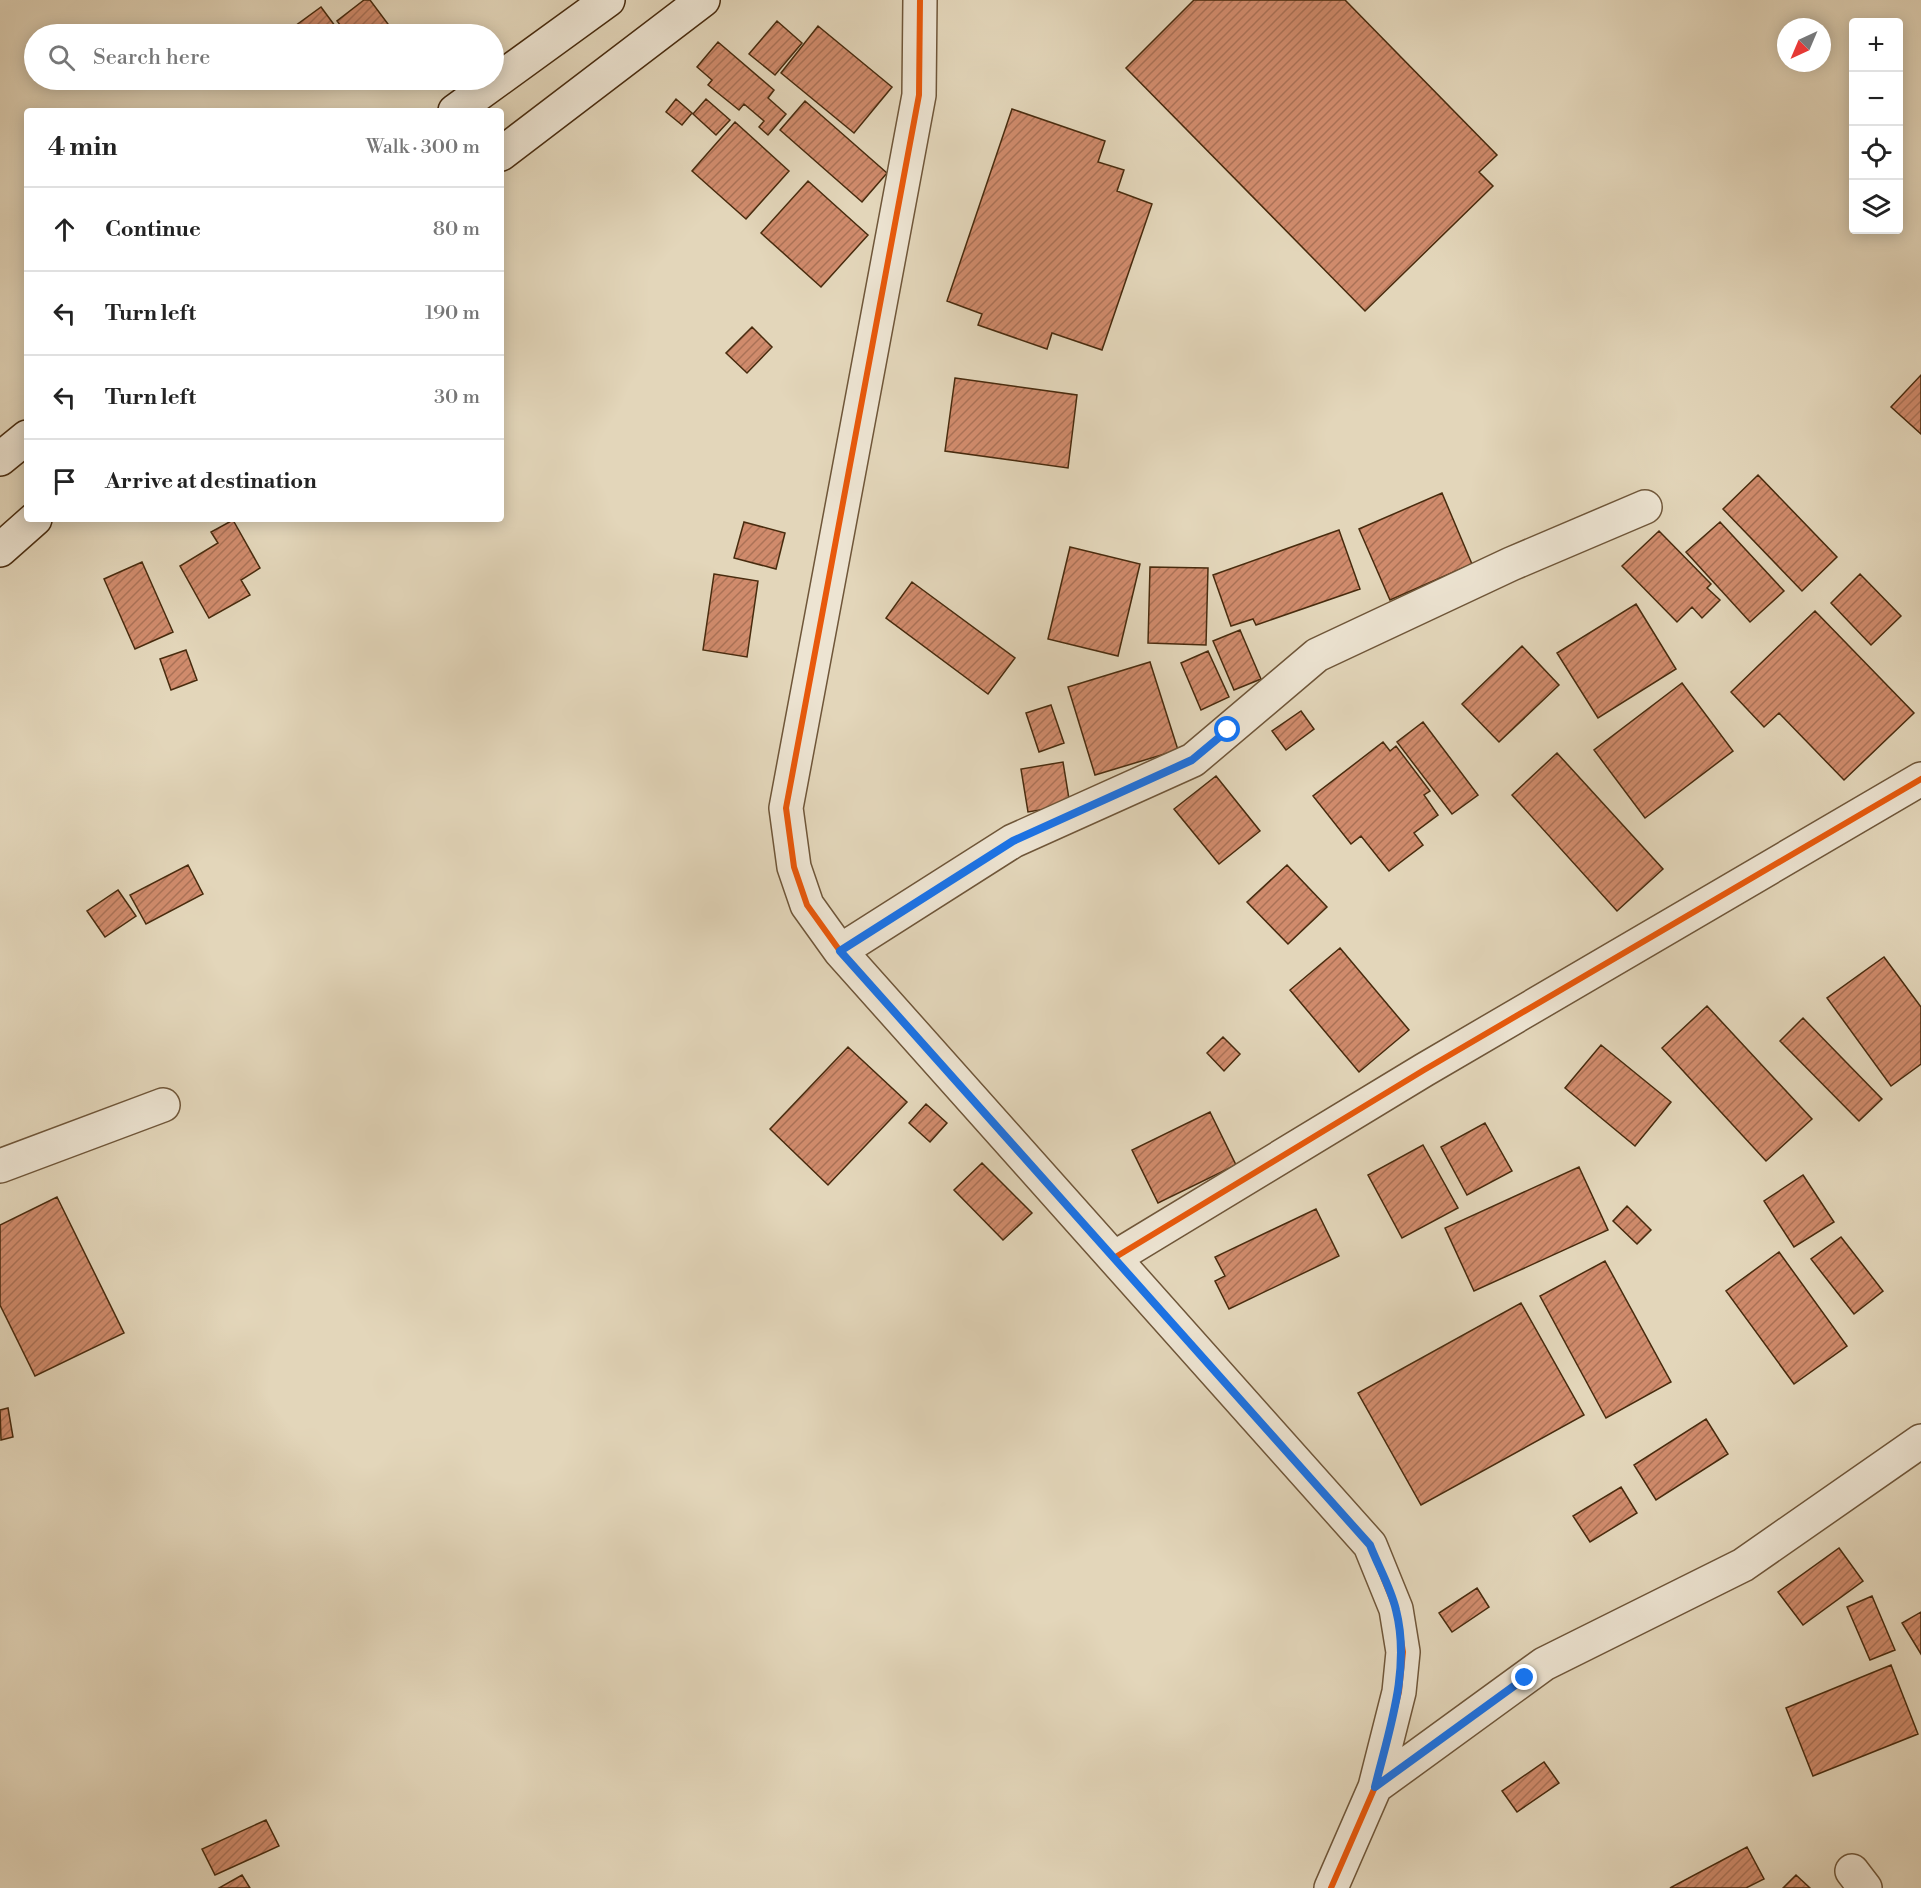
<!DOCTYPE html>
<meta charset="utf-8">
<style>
body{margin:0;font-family:"Libre Bodoni",serif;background:#f2f2f2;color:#222}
.controls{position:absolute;right:18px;top:18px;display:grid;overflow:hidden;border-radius:6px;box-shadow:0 3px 15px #0003}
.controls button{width:54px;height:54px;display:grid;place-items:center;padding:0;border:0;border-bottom:2px solid #e0e0e0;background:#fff;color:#222;font:30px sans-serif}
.compass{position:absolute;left:1777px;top:18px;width:54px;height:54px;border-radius:50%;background:#fff;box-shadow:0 3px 15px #0003;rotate:224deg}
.stop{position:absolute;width:18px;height:18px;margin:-14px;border:4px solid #1a73e8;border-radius:50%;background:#fff}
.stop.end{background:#1a73e8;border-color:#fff;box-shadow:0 2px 6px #0008}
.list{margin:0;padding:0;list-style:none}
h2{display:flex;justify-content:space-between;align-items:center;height:78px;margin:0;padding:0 24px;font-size:26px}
h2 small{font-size:20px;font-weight:400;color:#767676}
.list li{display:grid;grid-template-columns:39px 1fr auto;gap:18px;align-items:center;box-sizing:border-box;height:84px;padding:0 24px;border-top:2px solid #e0e0e0}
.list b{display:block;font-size:22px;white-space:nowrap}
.list em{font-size:20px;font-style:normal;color:#767676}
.icon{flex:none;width:33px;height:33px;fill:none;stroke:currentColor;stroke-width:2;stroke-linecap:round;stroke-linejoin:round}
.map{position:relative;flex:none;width:1921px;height:1888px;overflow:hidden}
.search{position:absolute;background:#fff;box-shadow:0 3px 15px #0003;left:24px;top:24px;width:480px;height:66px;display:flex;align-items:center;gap:15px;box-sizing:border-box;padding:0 21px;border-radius:33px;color:#767676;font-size:22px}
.panel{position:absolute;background:#fff;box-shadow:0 3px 15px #0003;left:24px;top:108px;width:480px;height:414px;border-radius:6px}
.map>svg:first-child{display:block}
.building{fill:url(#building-hatch);stroke:#482b0e;stroke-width:1.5}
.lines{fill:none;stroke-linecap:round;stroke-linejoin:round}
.minor-casing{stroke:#6f5639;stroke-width:36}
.secondary-casing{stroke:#482b0e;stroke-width:36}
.minor{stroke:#ede4d2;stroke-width:33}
.secondary{stroke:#ede4d2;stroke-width:33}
.cycleway-casing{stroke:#ede4d2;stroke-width:10}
.cycleway{stroke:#e8590c;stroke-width:6}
.route{stroke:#1a73e8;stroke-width:8}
</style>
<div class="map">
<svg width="1921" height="1888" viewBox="0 0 1921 1888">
<defs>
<pattern id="building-hatch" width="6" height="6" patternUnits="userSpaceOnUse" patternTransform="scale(1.5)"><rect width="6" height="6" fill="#d08b6c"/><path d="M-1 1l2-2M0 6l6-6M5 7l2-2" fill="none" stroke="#ab7257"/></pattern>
</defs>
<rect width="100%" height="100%" fill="#e3d6ba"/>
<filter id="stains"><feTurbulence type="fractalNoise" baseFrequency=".00333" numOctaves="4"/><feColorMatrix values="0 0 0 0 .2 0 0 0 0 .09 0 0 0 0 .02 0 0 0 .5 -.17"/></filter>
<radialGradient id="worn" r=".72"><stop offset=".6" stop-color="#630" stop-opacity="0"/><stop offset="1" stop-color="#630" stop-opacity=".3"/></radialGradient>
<path class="building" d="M364,0H370L391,28L382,34H347L337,21Z
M1194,0H1345L1497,155L1479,172L1493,186L1365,311L1126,68Z
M321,7L341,34H284Z
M777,21L802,43L775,75L749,54Z
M818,26L892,87L854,133L781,73Z
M718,42L774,90L768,98L786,114L768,135L759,127L764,121L744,104L739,110L708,85L712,80L697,67Z
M676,99L692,113L682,125L666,112Z
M706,99L730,120L716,135L693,114Z
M805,101L887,173L862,202L780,130Z
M1012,109L1105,141L1098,162L1124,170L1117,191L1152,204L1102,350L1052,333L1047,349L978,325L982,314L947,301Z
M735,122L789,171L746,219L692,171Z
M808,181L868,235L821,287L761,233Z
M752,327L772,347L747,373L726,353Z
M1921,375V434L1891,407Z
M955,378L1077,395L1068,468L945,451Z
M1758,475L1837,557L1802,591L1723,509Z
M1442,493L1472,564L1390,600L1359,529Z
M233,520L260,568L241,580L250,595L209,618L180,566L218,543L211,532Z
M744,522L785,533L776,569L734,558Z
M1720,522L1784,591L1750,622L1686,552Z
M1339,530L1360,589L1256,625L1253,619L1231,626L1213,575Z
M1659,531L1711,584L1707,588L1720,600L1702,618L1692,607L1677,622L1622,566Z
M1070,547L1140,564L1118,656L1048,639Z
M142,562L173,632L135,649L104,579Z
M1150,567L1208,568L1206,645L1148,643Z
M714,574L758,581L747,657L703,650Z
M1860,574L1901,616L1871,645L1831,603Z
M912,582L1015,658L988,694L886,618Z
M1636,604L1676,669L1598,718L1557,653Z
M1815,611L1914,713L1844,780L1779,713L1764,727L1731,692Z
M1240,630L1261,679L1234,690L1213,641Z
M1522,646L1559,685L1499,742L1462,704Z
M186,650L197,680L171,690L160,659Z
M1208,651L1229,697L1201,710L1181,663Z
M1150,662L1178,750L1095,775L1068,687Z
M1682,683L1733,751L1645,818L1594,750Z
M1051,705L1064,743L1039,752L1026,713Z
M1301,711L1314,729L1286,750L1272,731Z
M1423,722L1478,795L1452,814L1397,742Z
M1383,742L1390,751L1396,746L1430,791L1424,795L1438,815L1414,833L1423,845L1389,871L1361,836L1351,844L1313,796Z
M1557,753L1663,869L1617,911L1512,795Z
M1063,762L1070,805L1028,812L1021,769Z
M1216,776L1260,831L1219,864L1174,809Z
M188,865L203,894L146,924L130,895Z
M1287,865L1327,907L1288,944L1247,902Z
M118,890L136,916L105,937L87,911Z
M1340,948L1409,1030L1359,1072L1290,990Z
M1884,957L1921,1007V1064L1891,1086L1827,998Z
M1707,1006L1812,1119L1766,1161L1662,1048Z
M1803,1018L1882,1099L1859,1121L1780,1041Z
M1223,1037L1240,1054L1224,1071L1207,1053Z
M1601,1045L1671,1102L1635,1146L1565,1088Z
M848,1047L907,1102L828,1185L770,1129Z
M926,1104L947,1123L930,1142L909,1123Z
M1210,1112L1236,1165L1158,1203L1132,1150Z
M1485,1123L1512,1171L1467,1195L1441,1147Z
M1423,1145L1458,1208L1402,1238L1368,1175Z
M982,1163L1032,1213L1003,1240L954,1190Z
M1579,1167L1608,1230L1474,1291L1445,1228Z
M1803,1175L1834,1222L1794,1247L1764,1201Z
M57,1197L124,1333L35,1376L0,1305V1225Z
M1627,1206L1651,1230L1637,1244L1613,1221Z
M1316,1209L1339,1256L1229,1309L1215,1281L1225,1276L1215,1257Z
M1841,1237L1883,1291L1854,1314L1811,1259Z
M1779,1252L1847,1346L1794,1384L1726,1291Z
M1605,1261L1671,1382L1606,1418L1540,1296Z
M1521,1303L1584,1415L1421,1505L1358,1393Z
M8,1408L13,1437L1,1440L0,1410Z
M1706,1419L1728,1454L1656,1500L1634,1465Z
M1621,1487L1637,1513L1590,1542L1573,1516Z
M1839,1548L1863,1581L1803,1625L1778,1592Z
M1477,1588L1489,1607L1452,1632L1439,1613Z
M1872,1596L1895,1650L1870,1660L1847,1607Z
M1921,1612V1654L1902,1623Z
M1891,1665L1918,1734L1813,1776L1786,1708Z
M1544,1762L1559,1783L1517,1812L1502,1791Z
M266,1820L279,1846L215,1875L202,1849Z
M1747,1847L1764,1879L1746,1888H1670Z
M242,1875L250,1888H219Z
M1796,1875L1810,1888H1783Z"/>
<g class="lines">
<g class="minor-casing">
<path id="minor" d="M920,0L919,95L786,808L794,867L807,905L840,951L1370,1545L1396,1609L1403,1652L1399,1692L1375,1787L1331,1888
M840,951L1013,841L1193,760L1317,655L1511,564L1645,507
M0,1166L163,1105
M1114,1258L1424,1070L1921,779
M1375,1787L1544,1664L1743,1565L1921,1441
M1852,1871L1865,1888"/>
</g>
<g class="secondary-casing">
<path id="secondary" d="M455,111L608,0
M501,154L703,0
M0,459L27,437
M0,550L35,519"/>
</g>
<use href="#minor" class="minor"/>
<use href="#secondary" class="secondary"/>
<g class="cycleway-casing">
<path id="cycleway" d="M920,0L919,95L786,808L794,867L807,905L840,951L1370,1545L1396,1609L1403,1652L1399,1692L1375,1787L1331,1888
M1114,1258L1424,1070L1921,779"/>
</g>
<use href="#cycleway" class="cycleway"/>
</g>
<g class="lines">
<path class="route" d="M1228,730L1192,760L1013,841L840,951L1370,1545C1378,1566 1391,1588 1396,1610C1411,1669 1389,1730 1375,1787L1525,1678"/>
</g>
<rect width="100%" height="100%" filter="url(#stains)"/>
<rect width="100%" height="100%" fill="url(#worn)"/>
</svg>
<div class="controls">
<button>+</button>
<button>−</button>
<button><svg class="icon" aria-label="locate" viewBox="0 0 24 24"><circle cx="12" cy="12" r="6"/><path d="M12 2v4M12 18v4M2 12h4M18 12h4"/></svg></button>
<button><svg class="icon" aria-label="layers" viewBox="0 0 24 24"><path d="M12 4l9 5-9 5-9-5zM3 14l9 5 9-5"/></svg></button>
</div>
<svg class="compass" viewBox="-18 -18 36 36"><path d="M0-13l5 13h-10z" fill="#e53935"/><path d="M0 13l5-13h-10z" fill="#767676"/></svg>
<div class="stop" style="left:1228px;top:730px"></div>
<div class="stop end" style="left:1525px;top:1678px"></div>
<div class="search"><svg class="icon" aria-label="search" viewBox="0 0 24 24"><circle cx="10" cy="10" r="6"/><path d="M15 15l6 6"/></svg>Search here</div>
<section class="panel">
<h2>4 min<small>Walk · 300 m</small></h2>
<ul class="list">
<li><svg class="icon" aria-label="ahead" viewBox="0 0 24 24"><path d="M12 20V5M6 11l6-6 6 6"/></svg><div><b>Continue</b></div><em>80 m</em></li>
<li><svg class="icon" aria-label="left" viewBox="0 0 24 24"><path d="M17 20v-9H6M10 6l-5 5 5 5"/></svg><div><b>Turn left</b></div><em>190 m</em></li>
<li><svg class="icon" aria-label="left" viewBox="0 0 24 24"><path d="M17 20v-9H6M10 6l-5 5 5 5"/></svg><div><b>Turn left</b></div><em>30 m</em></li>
<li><svg class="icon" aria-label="arrive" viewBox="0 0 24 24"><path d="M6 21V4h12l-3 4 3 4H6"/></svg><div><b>Arrive at destination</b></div></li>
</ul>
</section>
</div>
